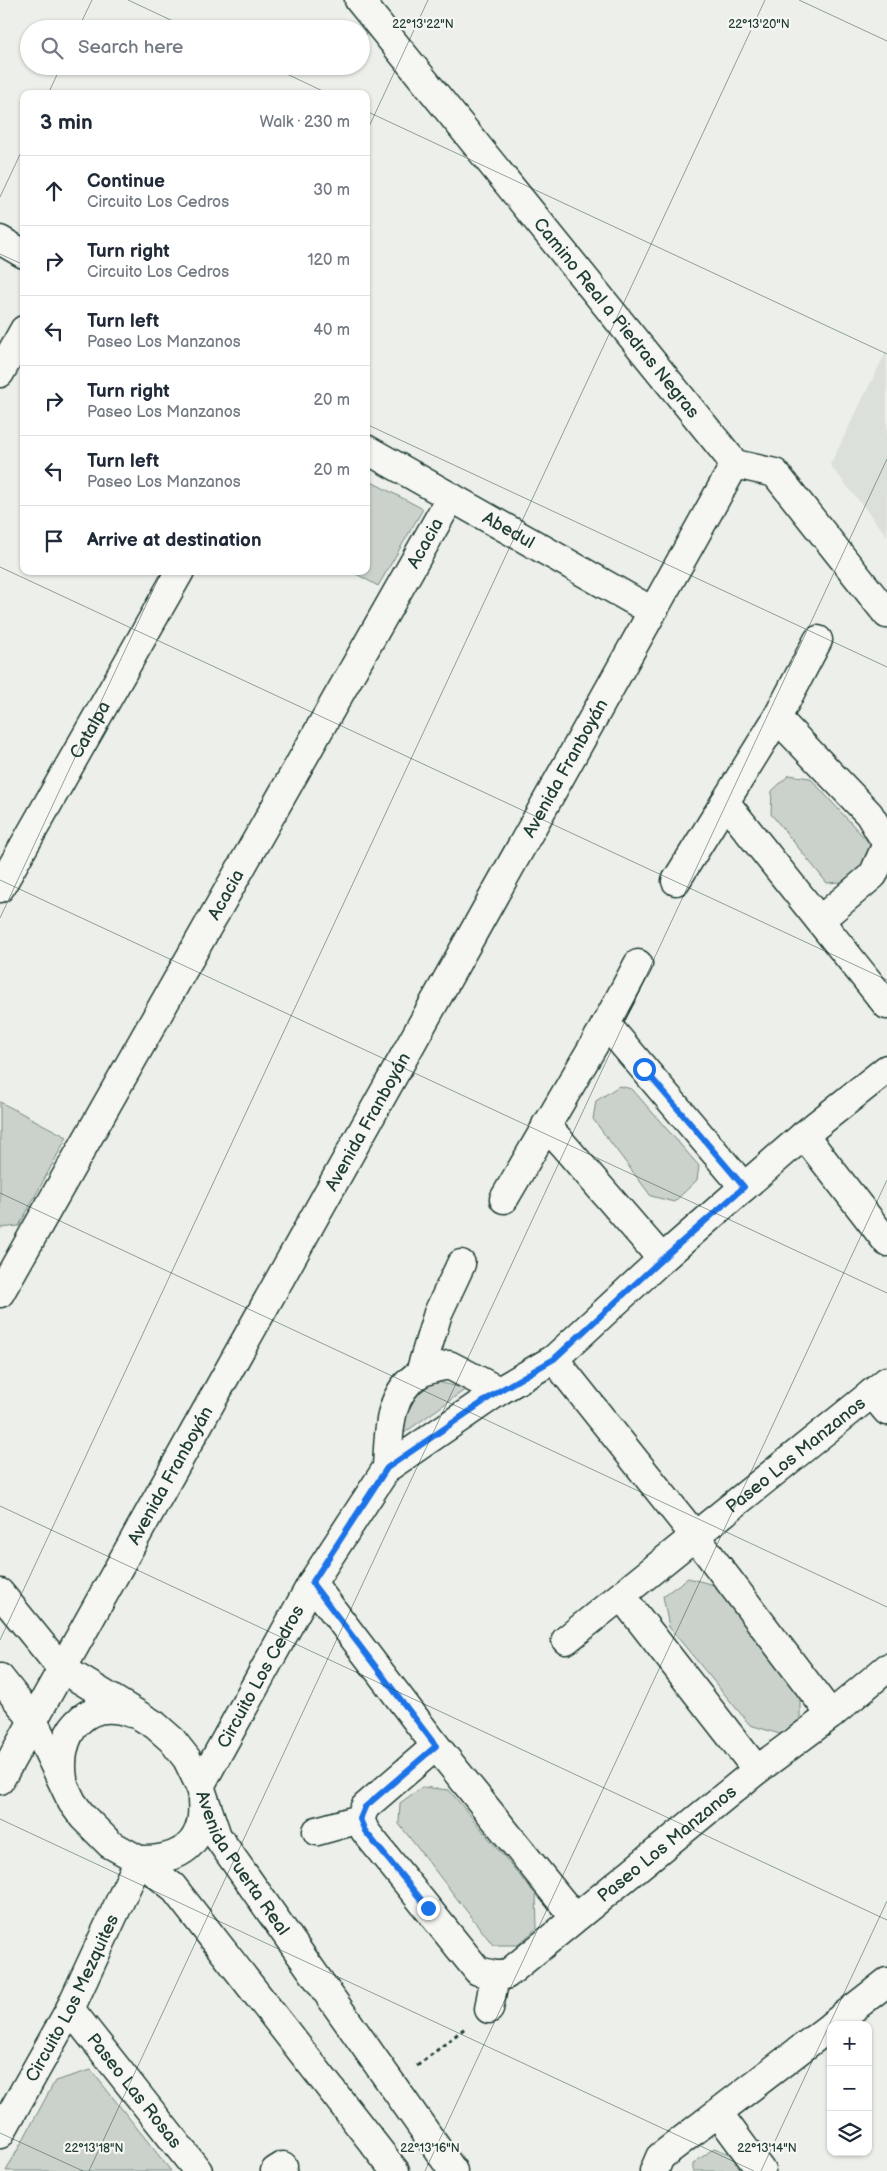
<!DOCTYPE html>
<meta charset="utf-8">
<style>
body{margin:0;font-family:"Balsamiq Sans",sans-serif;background:#f6f6f7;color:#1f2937}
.controls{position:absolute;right:15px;bottom:15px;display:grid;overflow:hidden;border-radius:10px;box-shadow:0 1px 4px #0004}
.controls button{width:45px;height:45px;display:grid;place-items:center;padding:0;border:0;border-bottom:1px solid #e0e1e3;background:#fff;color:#1f2937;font:25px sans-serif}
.stop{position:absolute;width:15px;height:15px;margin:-11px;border:4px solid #1a73e8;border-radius:50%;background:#fff}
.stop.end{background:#1a73e8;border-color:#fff;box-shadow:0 1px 5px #0008}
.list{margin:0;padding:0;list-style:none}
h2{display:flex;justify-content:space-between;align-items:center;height:65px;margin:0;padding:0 20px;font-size:21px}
h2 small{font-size:16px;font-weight:400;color:#747a83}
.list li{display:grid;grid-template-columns:32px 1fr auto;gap:15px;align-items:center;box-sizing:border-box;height:70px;padding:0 20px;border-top:1px solid #e0e1e3}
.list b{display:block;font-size:19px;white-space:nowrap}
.list p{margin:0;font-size:16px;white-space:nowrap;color:#747a83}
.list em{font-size:16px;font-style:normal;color:#747a83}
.icon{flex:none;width:28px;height:28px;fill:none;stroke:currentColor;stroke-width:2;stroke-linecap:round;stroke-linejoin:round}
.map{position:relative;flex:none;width:887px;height:2171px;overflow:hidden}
.search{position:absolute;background:#fff;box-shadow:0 1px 4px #0004;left:20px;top:20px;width:350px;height:55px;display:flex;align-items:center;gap:12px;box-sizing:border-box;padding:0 18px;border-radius:28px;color:#747a83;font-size:19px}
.panel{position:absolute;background:#fff;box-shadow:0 1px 4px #0004;left:20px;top:90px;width:350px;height:485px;border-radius:10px}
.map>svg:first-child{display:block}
.built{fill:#dce0db}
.green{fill:#cbd2cc;stroke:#758880}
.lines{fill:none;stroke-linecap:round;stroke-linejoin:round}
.street-casing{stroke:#1f3d34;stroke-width:31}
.secondary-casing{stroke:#1f3d34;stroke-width:31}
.path{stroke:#1f3d34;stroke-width:3;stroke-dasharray:4 4;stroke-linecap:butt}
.street{stroke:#f6f6f2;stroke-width:28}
.secondary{stroke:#f6f6f2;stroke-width:28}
.route{stroke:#1a73e8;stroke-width:6}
.ticks{fill:none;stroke:#1f3d34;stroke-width:1;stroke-opacity:0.45}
.labels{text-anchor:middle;stroke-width:4.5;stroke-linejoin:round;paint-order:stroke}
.street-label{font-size:18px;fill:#1f3d34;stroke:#f6f6f2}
.ticks-label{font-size:12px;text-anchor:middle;fill:#1f3d34;stroke:#f6f6f2;stroke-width:4.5;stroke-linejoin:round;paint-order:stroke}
</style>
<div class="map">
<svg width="887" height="2171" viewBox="0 0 887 2171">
<rect width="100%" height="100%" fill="#edefea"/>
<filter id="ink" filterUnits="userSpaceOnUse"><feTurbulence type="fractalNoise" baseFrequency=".02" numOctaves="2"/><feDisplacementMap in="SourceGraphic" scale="10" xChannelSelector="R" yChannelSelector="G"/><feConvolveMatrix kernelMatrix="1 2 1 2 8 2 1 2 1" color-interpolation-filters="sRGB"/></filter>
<g filter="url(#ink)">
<path class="built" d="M887,350V536L830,465Z"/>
<path class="green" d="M366,479L423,509L378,586L351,571H366Z
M789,775L810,778L870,844V866L854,881L827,883L771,814L772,791Z
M619,1086L632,1089L699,1166L697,1180L674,1202L651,1196L593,1119L596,1101Z
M0,1102L67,1137L19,1226L0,1228Z
M434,1381L466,1389L404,1433L402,1419L412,1393Z
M688,1578L714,1585L800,1694V1724L783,1735L750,1725L669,1627L663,1596Z
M422,1787L449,1790L536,1895L537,1928L518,1945H493L399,1824L400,1803Z
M91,2070L171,2171H6L55,2081Z
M714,2148L738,2157L749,2171H693V2164Z"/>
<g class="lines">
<g class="street-casing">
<g id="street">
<path d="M0,240L24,254"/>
<path d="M0,373L24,330"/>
<path id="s1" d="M366,449L652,611"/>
<path d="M777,718L869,814L887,844L873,875L820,920"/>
<path d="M725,802L887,1005"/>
<path d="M676,881L777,718L818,640"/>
<path id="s2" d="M0,888L180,571"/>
<path d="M606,1024L744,1187"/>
<path d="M546,1125L662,1259"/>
<path d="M804,1135L887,1242"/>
<path d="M504,1199L606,1024L638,964"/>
<path id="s3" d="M0,1293L451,497"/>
<path d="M554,1359L695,1536L831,1715"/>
<path d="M420,1373L438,1313L461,1264"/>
<path d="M872,1393L887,1411"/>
<path d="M387,1468C389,1434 387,1394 419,1374C427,1369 440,1367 449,1365L499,1391"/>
<path d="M312,1583L436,1746L575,1918"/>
<path d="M622,1597L757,1770"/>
<path id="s4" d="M566,1640L887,1381"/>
<path id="s5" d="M0,1780L735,464"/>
<path id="s6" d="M200,1786L312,1583L387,1468L499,1391L554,1359L662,1259L744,1187L804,1135L887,1069"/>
<path id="s7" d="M360,1819L365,1831L478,1971L495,1975H506L757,1770L831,1715L887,1668"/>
<path d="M317,1831L360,1819L365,1807L436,1746"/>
<path id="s8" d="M70,2009L198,2171"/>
<path d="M489,2009L495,1975"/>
<path d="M832,2025L887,1982"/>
<path d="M719,2114L761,2171"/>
<path id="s9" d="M0,2134L70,2009L139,1860"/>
<path d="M275,2171L283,2166"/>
<path d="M654,2171L660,2157L831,2026"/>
</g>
</g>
<g class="secondary-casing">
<g id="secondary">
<path id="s10" d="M359,0L735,464L775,473L887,614"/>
<path id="s11" d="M0,1593L61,1668L155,1725L172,1740L187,1759L200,1786L217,1836L453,2171"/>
<path d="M0,1678L33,1720L72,1802L83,1817L110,1844L139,1860L173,1887L395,2171"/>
<path d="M63,1779C56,1735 84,1696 131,1713"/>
<path d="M139,1860C180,1861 206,1844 202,1800"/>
</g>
</g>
<path class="path" d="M417,2066L465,2028"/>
<use href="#street" class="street"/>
<use href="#secondary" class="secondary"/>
</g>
</g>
<g class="lines" filter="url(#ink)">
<path class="route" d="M428,1908L365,1831L360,1819L365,1807L436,1746L312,1583L387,1468L499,1391L554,1359L662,1259L744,1187L644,1069"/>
</g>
<path class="ticks" d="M128,0L190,29M799,0L887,41M78,29L92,0M270,66L329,94M48,94L61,66M366,111L887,354M366,133L428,0M0,197L24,146M0,254L24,265M366,424L887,667M0,567L887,980M0,880L887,1293M0,918L162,571M0,1193L887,1607M0,1506L887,1920M0,1640L765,0M0,1819L754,2171M0,2133L83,2171M89,2171L887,459M425,2171L887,1180M761,2171L887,1901"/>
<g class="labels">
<g class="street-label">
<text dy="6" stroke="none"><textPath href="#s10" startOffset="409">Camino Real a Piedras Negras</textPath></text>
<text dy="6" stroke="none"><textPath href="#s1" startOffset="164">Abedul</textPath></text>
<text dy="6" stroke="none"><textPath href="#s3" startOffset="862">Acacia</textPath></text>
<text dy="6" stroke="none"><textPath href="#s2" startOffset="182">Catalpa</textPath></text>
<text dy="6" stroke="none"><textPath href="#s5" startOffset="1159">Avenida Franboyán</textPath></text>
<text dy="6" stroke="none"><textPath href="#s3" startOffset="458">Acacia</textPath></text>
<text dy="6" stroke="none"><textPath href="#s5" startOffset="754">Avenida Franboyán</textPath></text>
<text dy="6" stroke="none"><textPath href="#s4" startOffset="295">Paseo Los Manzanos</textPath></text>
<text dy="6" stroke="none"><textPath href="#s5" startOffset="349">Avenida Franboyán</textPath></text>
<text dy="6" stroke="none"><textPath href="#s6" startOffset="125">Circuito Los Cedros</textPath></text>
<text dy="6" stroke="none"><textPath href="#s7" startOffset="429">Paseo Los Manzanos</textPath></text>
<text dy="6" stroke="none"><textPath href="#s11" startOffset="372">Avenida Puerta Real</textPath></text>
<text dy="6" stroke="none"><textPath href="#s9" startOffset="154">Circuito Los Mezquites</textPath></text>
<text dy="6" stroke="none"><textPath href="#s8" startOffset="104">Paseo Las Rosas</textPath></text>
</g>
</g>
<g class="ticks-label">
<text x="423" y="28">22°13'22"N</text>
<text x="759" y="28">22°13'20"N</text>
<text x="94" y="2152">22°13'18"N</text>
<text x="430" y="2152">22°13'16"N</text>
<text x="767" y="2152">22°13'14"N</text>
</g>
</svg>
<div class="controls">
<button>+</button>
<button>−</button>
<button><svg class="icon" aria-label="layers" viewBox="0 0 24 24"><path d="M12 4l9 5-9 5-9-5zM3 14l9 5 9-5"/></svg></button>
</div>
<div class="stop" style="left:644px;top:1069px"></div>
<div class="stop end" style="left:428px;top:1908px"></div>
<div class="search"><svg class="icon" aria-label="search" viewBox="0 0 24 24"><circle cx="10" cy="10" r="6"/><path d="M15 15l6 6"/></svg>Search here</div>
<section class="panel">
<h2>3 min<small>Walk · 230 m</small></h2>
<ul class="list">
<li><svg class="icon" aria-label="ahead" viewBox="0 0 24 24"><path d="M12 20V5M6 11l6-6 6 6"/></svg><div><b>Continue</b><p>Circuito Los Cedros</p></div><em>30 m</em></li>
<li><svg class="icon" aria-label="right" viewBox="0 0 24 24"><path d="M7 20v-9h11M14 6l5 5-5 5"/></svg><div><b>Turn right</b><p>Circuito Los Cedros</p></div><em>120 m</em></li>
<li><svg class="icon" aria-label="left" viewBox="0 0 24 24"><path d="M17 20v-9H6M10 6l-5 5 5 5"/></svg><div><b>Turn left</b><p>Paseo Los Manzanos</p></div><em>40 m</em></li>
<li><svg class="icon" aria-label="right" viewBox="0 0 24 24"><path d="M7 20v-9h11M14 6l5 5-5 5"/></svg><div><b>Turn right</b><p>Paseo Los Manzanos</p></div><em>20 m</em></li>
<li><svg class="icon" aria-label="left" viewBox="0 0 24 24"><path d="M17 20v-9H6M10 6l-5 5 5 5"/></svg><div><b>Turn left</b><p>Paseo Los Manzanos</p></div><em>20 m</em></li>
<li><svg class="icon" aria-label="arrive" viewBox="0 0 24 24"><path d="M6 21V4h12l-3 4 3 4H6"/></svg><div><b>Arrive at destination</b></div></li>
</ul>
</section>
</div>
